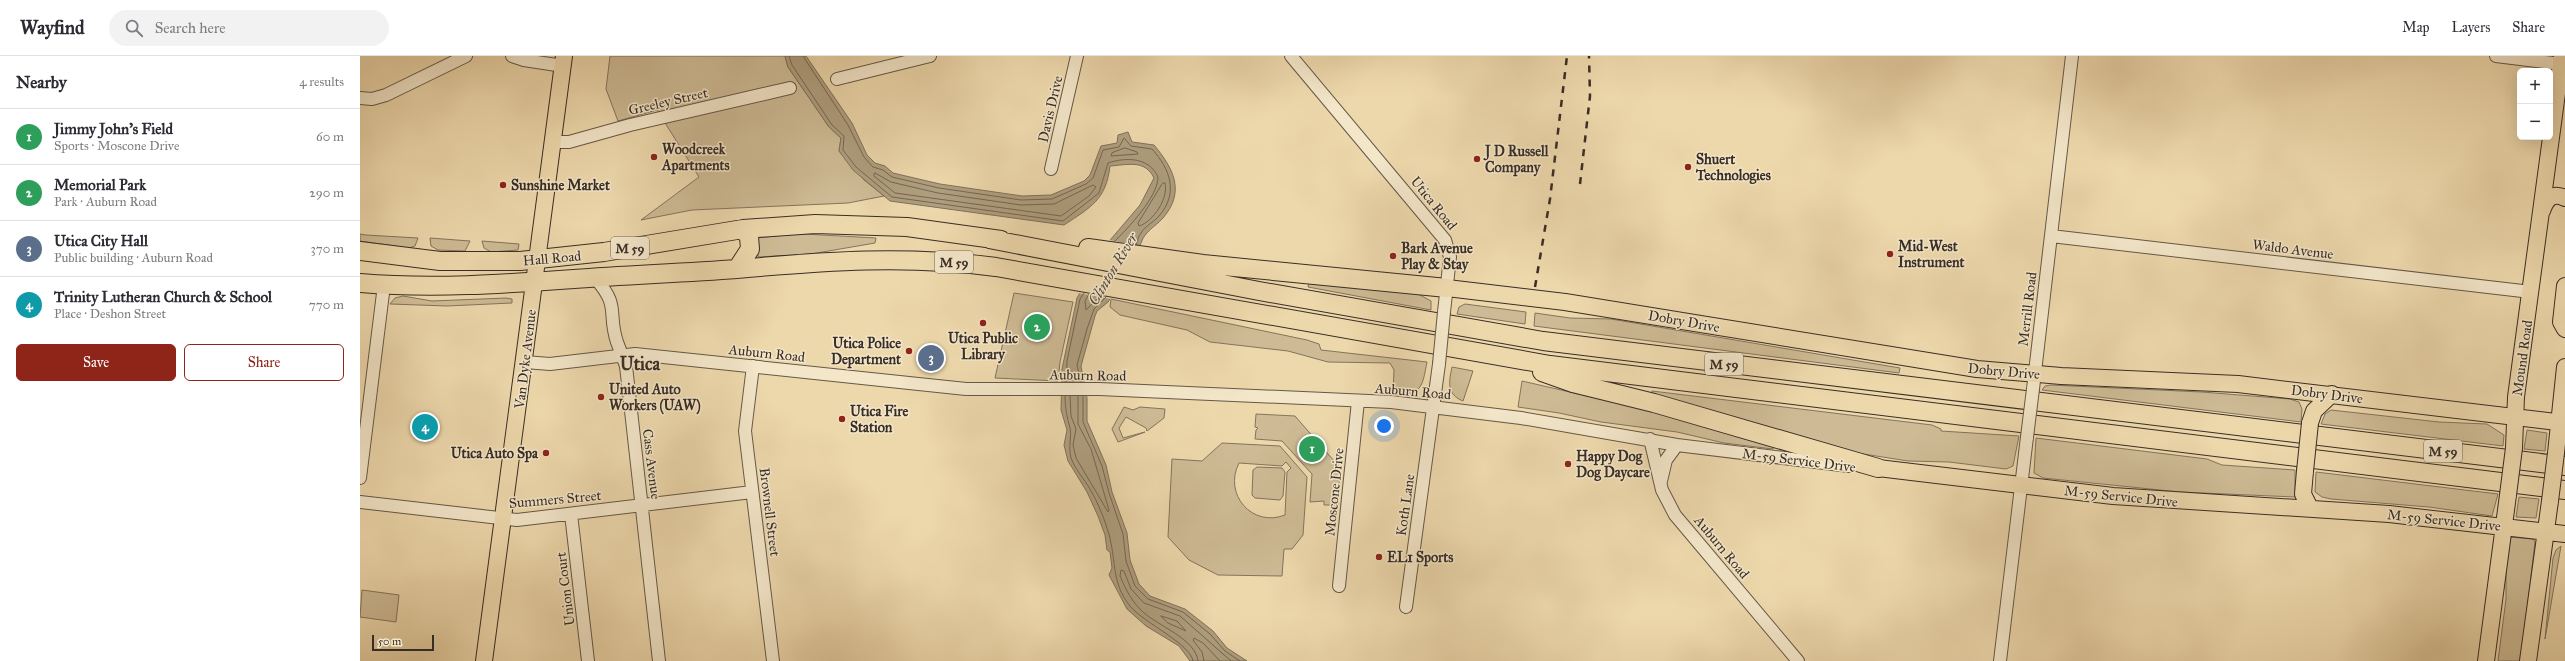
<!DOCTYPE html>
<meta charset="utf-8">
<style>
body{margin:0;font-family:"IM FELL Great Primer",serif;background:#f2f2f3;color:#2b2b33}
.controls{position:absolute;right:12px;top:12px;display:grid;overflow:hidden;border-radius:6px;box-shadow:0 4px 16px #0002}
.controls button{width:36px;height:36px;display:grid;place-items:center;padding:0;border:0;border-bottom:1px solid #e1e1e2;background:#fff;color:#2b2b33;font:20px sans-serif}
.scale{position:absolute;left:12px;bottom:10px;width:62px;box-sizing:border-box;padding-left:4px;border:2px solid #382d26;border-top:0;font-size:11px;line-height:14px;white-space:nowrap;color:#382d26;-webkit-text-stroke:3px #f3e6c9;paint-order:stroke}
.you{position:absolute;left:1024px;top:370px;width:14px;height:14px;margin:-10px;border:3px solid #fff;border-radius:50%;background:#1a73e8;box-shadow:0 0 0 6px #1a73e833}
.badge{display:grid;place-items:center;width:26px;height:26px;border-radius:50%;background:#8f2418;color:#fff;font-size:13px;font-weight:700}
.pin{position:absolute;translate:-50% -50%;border:2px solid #fff;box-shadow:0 1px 4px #0006}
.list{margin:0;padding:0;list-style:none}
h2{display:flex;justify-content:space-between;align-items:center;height:52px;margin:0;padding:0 16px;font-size:17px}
h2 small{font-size:13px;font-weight:400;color:#7c7c81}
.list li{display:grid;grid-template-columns:26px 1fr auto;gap:12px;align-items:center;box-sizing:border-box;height:56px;padding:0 16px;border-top:1px solid #e1e1e2}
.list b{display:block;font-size:15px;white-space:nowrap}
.list p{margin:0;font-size:13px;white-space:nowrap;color:#7c7c81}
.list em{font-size:13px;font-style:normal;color:#7c7c81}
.actions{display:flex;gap:8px;padding:12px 16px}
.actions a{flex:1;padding:9px 0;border:1px solid #8f2418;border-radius:6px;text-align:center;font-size:14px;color:#8f2418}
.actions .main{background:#8f2418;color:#fff}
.icon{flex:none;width:22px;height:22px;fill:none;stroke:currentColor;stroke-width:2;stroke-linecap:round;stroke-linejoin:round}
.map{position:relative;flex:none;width:2205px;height:605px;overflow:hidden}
header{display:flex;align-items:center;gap:24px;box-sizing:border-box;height:56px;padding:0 20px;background:#fff;border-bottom:1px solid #e1e1e2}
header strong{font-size:19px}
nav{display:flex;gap:22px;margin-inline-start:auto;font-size:14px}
.search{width:280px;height:36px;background:#f2f2f3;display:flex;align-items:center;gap:10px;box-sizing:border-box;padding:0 14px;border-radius:22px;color:#7c7c81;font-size:15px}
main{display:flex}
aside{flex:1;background:#fff}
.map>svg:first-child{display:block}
.green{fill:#cebb95;stroke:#83745e;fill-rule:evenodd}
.water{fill:#af9e7e;stroke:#7f715b}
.pier{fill:#edd8ac}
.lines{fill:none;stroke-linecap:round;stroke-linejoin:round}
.shore{stroke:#746652;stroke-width:1}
.minor-casing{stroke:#655848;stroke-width:14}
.major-casing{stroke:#382d26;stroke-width:18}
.highway-casing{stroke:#382d26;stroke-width:20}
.minor{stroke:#f3e6c9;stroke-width:12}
.major{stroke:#edd8ac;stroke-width:16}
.highway{stroke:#edd8ac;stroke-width:18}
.rail{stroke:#382d26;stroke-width:2.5;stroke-dasharray:7 7;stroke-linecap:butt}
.minor-bridge-casing{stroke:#655848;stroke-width:14;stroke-linecap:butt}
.major-bridge-casing{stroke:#382d26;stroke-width:18;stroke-linecap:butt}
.minor-bridge{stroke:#f3e6c9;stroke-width:12}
.major-bridge{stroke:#edd8ac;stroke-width:16}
.poi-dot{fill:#8f2418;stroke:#f3e6c9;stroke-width:1.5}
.labels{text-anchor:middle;stroke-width:3;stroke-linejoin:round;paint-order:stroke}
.shield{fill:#f3e6c9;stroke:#706457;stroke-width:1}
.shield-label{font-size:13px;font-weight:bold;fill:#382d26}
.street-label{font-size:14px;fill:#382d26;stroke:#f3e6c9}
.poi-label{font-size:14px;font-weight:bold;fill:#382d26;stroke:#f3e6c9;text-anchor:start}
.water-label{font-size:15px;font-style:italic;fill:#56493c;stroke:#f3e6c9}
.district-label{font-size:18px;font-weight:bold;fill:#382d26;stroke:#f3e6c9}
</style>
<header>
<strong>Wayfind</strong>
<div class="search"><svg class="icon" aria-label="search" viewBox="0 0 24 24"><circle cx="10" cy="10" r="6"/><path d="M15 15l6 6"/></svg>Search here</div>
<nav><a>Map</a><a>Layers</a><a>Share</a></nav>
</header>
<main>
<aside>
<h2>Nearby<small>4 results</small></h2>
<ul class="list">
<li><span class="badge" style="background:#2e9e5b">1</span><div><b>Jimmy John's Field</b><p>Sports · Moscone Drive</p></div><em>60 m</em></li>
<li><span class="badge" style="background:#2e9e5b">2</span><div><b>Memorial Park</b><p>Park · Auburn Road</p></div><em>290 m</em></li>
<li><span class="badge" style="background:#5c6f8a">3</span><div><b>Utica City Hall</b><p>Public building · Auburn Road</p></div><em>370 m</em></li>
<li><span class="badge" style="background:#0f9aa8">4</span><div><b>Trinity Lutheran Church &amp; School</b><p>Place · Deshon Street</p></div><em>770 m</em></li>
</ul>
<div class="actions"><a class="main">Save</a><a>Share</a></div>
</aside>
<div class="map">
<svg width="2205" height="605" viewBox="0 0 2205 605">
<rect width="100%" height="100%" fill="#edd8ac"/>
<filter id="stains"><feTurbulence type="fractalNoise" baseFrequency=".005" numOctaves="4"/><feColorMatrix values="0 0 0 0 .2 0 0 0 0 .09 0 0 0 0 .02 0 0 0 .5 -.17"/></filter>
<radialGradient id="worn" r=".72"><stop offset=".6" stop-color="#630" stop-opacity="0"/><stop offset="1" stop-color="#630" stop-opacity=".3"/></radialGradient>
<path class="green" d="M250,0H425L428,11L469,71L481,82L479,95L504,124L524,140L488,147L332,154L281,164L339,121L297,54L258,65L246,33Z
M0,178L6,179L58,182L55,190L49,192L0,185Z
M433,178H444L516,182L515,187L451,198L398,201L397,182Z
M70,182L110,185L105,195L78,194L71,190Z
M122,185L159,188L158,194L131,196L124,192Z
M949,226L1058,238L1071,245V254L948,231Z
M654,237L713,246L700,306L698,325L635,322Z
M43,240L72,245L146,242L152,243V247L87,250L30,248L35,242Z
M751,243L947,284L959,288L961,294L1067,306C1062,332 1062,339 1033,338L1034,314L1030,307L968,306L928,295L850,286L827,274L760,259L750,251Z
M1105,248L1166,256L1165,268L1097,258L1099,251Z
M1175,257L1210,262L1251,263L1540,312L1539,317L1174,270Z
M1092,311L1113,315L1103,345C1086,338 1089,326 1092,311Z
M1162,325L1288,354L1414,389L1413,393L1364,387L1317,376L1241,366L1199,357L1158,351Z
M1691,329L1842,336L1930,343L1939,346L1942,353L1941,366L1682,334L1685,330Z
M1292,335L1572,369L1581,373V375L1659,380L1653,410L1646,413L1589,406L1548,405L1497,397L1291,340Z
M764,351L773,354L780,351L805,353L804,362L787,375L786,372L766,361L759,372L763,382L785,376L758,386L752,373Z
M1971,354L2079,366L2127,368L2144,379L2143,390L1961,368L1965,358Z
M896,358L935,360L975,406L980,411L978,449H964V445L950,446L952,418L922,385L895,383L896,374L898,372L895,371Z
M2167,374L2187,377L2185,395L2164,393Z
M1676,382L1847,403L1862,409L1935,414V441L1820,436L1683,422L1674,417Z
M862,387L920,390L947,421L943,479L932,493H924L922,520L858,519L829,504L808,481L812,403L842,405ZM926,406L931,412L927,416L925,459C892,472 863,438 879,407L922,410Z
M897,411L922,412L925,416L923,440L920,444L895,442L892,439L893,414Z
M1956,416L2138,438L2132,460L2069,451L1971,443L1962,441L1955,436Z
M2159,441L2179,443L2176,462L2156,461Z
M2150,481L2173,483L2175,486L2161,605H2138L2146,543V504Z
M2201,490L2185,583L2193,502L2196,494Z
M2,534L39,539L36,566L0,561Z"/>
<path class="water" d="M425,0H446L492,67L507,99L515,107L525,110L533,117L580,128L662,140L691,139L724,125L730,119L741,90L757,87L758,79L768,76L772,86L794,89C813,112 826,135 803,162C795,171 785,175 781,187L748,246L737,255L735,260L721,310L727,342V365L746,409L752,436L767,477L770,504L779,528L790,540L825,553L853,575L867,592L887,605H830L819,590L786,570L767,553L749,519L752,512L750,496L747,494L745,479L738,460L727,436L708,405L704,389L707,374L701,354L702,313L717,242L751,183L780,149L794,122C785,103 767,109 750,110C746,144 731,151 704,169L530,145L493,114L479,95L481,82L469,71L428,11Z"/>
<path class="pier" d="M749,184L782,190L751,243L718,237Z"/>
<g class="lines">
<path class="shore" d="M429,0L432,9L472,69L484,80L483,94L496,111L532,141L703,165L739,137L748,107C766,101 789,101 798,121C798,141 768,172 754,186
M443,0L488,69L504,101L513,111L523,114L532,121L579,132L661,144L692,143L726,128L733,122L743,94L759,91L764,82L771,90L792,93C810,113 819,137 799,160C794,166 785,170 781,177C778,180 778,185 776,189
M765,92L777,96L778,98L751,100L752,97Z
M515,117L531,126L578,137L661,149L694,148L733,129L736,131L729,140L701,160L535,137L514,120Z
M805,127C809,142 793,166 779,170L778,167L802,128Z
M729,238L725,245L726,254L740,240
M706,326L707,305L720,243L724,237
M721,326L717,309L727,273L734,253L746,241
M705,340C705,352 707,361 710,372C712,380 708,390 711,402C715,413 724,423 730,433C737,445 743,459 747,472C757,500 750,526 770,550C784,567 831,588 833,605
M710,340L711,360L716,373L713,389L716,402L748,456L749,454L731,393L718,368V340
M723,340V366L742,410L749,437L763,478L766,505L775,530L788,543L823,556L850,578L865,595L880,605
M801,560L817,565L826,575L808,567Z
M838,605C836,583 798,570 783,556C772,546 766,534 760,520L761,514L764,515L771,533L784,547L820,560L871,605
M844,605L842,596L833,584L834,582L843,587L860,605"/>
<g class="minor-casing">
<path id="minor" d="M152,0L164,4L203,10
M931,0L1085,184L1090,201L1084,256
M2136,0L2201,8
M477,23L570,0
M0,42L12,43L26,39L106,0
M194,86H209L270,69L430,32
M691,113L717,0
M1691,180L2171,236
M235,222C261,251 247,256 257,286C260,294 263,302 266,310L299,605
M165,306L190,308L275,298L606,333H739L1031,346L1161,362L1317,389L1489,410
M393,310L385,375L413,605
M1673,333L1712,0
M1290,383L1302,434L1315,459L1438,605
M0,422L24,229
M1301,425L1306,404L1317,389
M0,446L157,464L392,436
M211,458L228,605
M979,530L998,345
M1046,551L1079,308
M1640,605L1667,381"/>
</g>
<g class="major-casing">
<path id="major" d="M2182,155C2186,143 2192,136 2205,142
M2205,230L2201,266L2205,273
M1087,232L1205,246L1617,313L1701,320L1878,328L2205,367
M1950,367L1954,355L1972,338
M2154,392L2156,341L2202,0
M2196,397L2205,311
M1518,412L1753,440L2029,458L2205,478
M1945,415L1943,438L1950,452
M124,605L204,0
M2126,605L2148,439
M2168,605L2190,445"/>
</g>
<g class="highway-casing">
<path id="highway" d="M629,183L899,235L1183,285L2205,410
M728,192L843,208L1087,232
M0,195L80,205H160L244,196L383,173L455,168L547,171L641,184
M377,213L390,193L389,181L383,173
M0,227C72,233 143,228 214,223C269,219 323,217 377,213C466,205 547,199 636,211L1190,309L2205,434
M1182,316L1213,327L1294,347L1518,412"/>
</g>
<use href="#minor" class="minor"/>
<use href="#major" class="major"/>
<use href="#highway" class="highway"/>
<path class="rail" d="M1220,128L1230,40L1229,0
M1175,231L1190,143L1207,0"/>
<g class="minor-bridge-casing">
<path id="minor-bridge" d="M1079,308L1084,256
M1667,381L1673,333"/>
</g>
<g class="major-bridge-casing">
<path id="major-bridge" d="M1945,415L1950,367
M2148,439L2154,392
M2190,445L2196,397"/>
</g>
<use href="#minor-bridge" class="minor-bridge"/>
<use href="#major-bridge" class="major-bridge"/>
</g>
<g class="poi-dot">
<circle cx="294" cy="101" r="4"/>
<circle cx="1117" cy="103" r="4"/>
<circle cx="1328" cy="111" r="4"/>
<circle cx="143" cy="129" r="4"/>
<circle cx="1530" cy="198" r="4"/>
<circle cx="1033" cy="200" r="4"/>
<circle cx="623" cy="267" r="4"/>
<circle cx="549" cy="295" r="4"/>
<circle cx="241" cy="341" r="4"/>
<circle cx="482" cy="363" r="4"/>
<circle cx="186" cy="397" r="4"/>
<circle cx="1208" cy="408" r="4"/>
<circle cx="1019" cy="501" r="4"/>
</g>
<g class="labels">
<g class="shield">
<rect x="251" y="181" width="38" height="22" rx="3"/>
<rect x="575" y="195" width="38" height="22" rx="3"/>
<rect x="1345" y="297" width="38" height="22" rx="3"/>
<rect x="2064" y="384" width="38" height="22" rx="3"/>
</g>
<g class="shield-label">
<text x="270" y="197">M 59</text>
<text x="594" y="211">M 59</text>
<text x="1364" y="313">M 59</text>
<text x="2083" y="400">M 59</text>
</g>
<g class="street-label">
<text transform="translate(308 45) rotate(-13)" y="5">Greeley Street</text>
<text transform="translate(690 53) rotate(-77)" y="5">Davis Drive</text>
<text transform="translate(1074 147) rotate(51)" y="5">Utica Road</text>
<text transform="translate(1933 193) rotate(7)" y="5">Waldo Avenue</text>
<text transform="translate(192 202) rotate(-5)" y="5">Hall Road</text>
<text transform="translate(1667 253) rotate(-83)" y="5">Merrill Road</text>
<text transform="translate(1324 265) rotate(10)" y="5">Dobry Drive</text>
<text transform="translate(407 297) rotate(6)" y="5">Auburn Road</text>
<text transform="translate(2162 302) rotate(-82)" y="5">Mound Road</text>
<text transform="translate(165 303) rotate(-83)" y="5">Van Dyke Avenue</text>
<text transform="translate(1644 315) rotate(5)" y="5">Dobry Drive</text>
<text transform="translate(728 319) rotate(1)" y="5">Auburn Road</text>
<text transform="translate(1053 335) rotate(5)" y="5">Auburn Road</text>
<text transform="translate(1967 338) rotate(7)" y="5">Dobry Drive</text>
<text transform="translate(1439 404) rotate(7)" y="5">M-59 Service Drive</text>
<text transform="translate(292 408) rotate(83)" y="5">Cass Avenue</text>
<text transform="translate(974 436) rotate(-84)" y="5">Moscone Drive</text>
<text transform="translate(1761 440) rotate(6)" y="5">M-59 Service Drive</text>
<text transform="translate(195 443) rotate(-5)" y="5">Summers Street</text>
<text transform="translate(1045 449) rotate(-82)" y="5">Koth Lane</text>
<text transform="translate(410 456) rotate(83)" y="5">Brownell Street</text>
<text transform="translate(2084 464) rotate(6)" y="5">M-59 Service Drive</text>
<text transform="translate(1362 491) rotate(50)" y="5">Auburn Road</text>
<text transform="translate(205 533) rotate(-97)" y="5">Union Court</text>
</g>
<g class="poi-label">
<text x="302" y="98">Woodcreek<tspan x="302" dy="16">Apartments</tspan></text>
<text x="1125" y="100">J D Russell<tspan x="1125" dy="16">Company</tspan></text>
<text x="1336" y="108">Shuert<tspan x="1336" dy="16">Technologies</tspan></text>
<text x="151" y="134">Sunshine Market</text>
<text x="1538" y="195">Mid-West<tspan x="1538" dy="16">Instrument</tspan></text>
<text x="1041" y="197">Bark Avenue<tspan x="1041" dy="16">Play &amp; Stay</tspan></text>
<text x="623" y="287" text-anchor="middle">Utica Public<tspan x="623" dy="16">Library</tspan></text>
<text x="541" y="292" text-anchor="end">Utica Police<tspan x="541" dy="16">Department</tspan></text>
<text x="249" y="338">United Auto<tspan x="249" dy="16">Workers (UAW)</tspan></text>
<text x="490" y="360">Utica Fire<tspan x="490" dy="16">Station</tspan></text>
<text x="178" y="402" text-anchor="end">Utica Auto Spa</text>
<text x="1216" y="405">Happy Dog<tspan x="1216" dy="16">Dog Daycare</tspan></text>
<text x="1027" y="506">EL1 Sports</text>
</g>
<g class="water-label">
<text transform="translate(753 213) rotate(-59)" y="5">Clinton River</text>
</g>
<g class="district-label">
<text x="280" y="314">Utica</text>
</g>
</g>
<rect width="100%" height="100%" filter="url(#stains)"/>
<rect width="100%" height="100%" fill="url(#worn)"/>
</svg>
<div class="controls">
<button>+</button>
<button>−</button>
</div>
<div class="scale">50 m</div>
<div class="you"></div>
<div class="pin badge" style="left:952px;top:393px;background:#2e9e5b">1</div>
<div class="pin badge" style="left:677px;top:271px;background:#2e9e5b">2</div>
<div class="pin badge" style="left:571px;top:302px;background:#5c6f8a">3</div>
<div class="pin badge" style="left:65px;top:371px;background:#0f9aa8">4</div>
</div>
</main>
